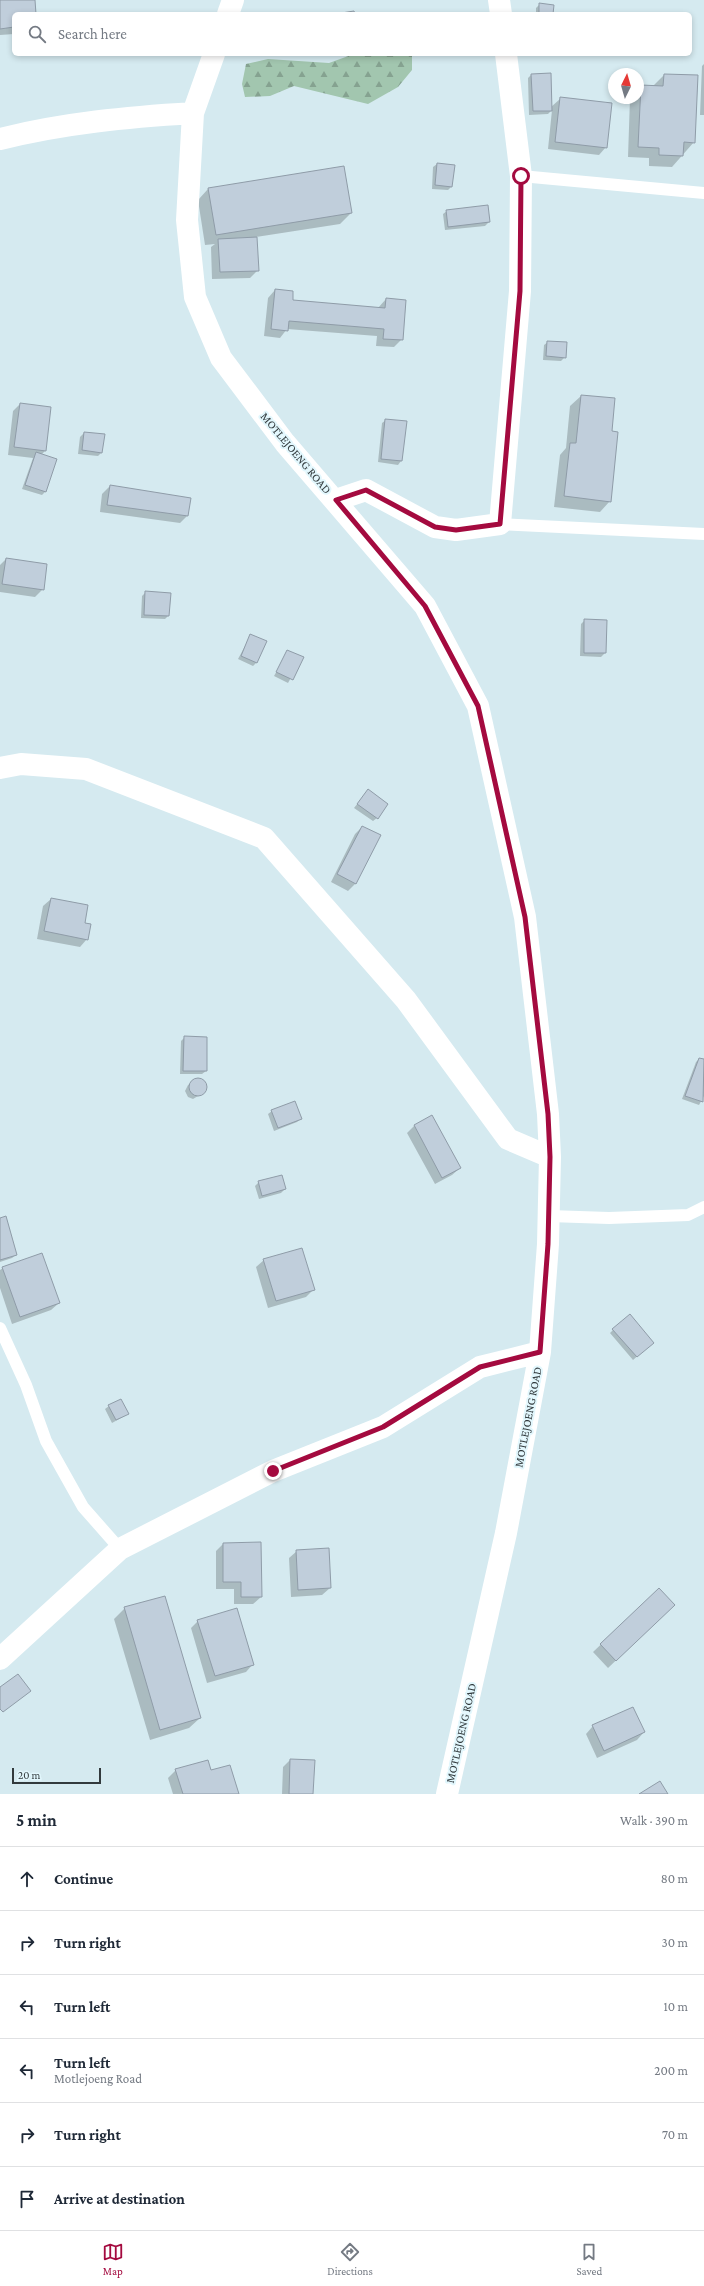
<!DOCTYPE html>
<meta charset="utf-8">
<style>
body{margin:0;font-family:"Crimson Pro",serif;background:#f6f6f7;color:#1f2937}
.compass{position:absolute;left:608px;top:68px;width:36px;height:36px;border-radius:50%;background:#fff;box-shadow:0 2px 6px #0003;rotate:5deg}
.scale{position:absolute;left:12px;bottom:10px;width:89px;box-sizing:border-box;padding-left:4px;border:2px solid #323a3d;border-top:0;font-size:11px;line-height:14px;white-space:nowrap;color:#323a3d;-webkit-text-stroke:3px #e2f7fd;paint-order:stroke}
.stop{position:absolute;width:12px;height:12px;margin:-9px;border:3px solid #a40a3f;border-radius:50%;background:#fff}
.stop.end{background:#a40a3f;border-color:#fff;box-shadow:0 1px 4px #0008}
.list{margin:0;padding:0;list-style:none}
h2{display:flex;justify-content:space-between;align-items:center;height:52px;margin:0;padding:0 16px;font-size:17px}
h2 small{font-size:13px;font-weight:400;color:#747a83}
.list li{display:grid;grid-template-columns:26px 1fr auto;gap:12px;align-items:center;box-sizing:border-box;height:64px;padding:0 16px;border-top:1px solid #e0e1e3}
.list b{display:block;font-size:15px;white-space:nowrap}
.list p{margin:0;font-size:13px;white-space:nowrap;color:#747a83}
.list em{font-size:13px;font-style:normal;color:#747a83}
.icon{flex:none;width:22px;height:22px;fill:none;stroke:currentColor;stroke-width:2;stroke-linecap:round;stroke-linejoin:round}
.map{position:relative;flex:none;width:704px;height:1794px;overflow:hidden}
.search{position:absolute;background:#fff;box-shadow:0 2px 6px #0003;left:12px;right:12px;top:12px;height:44px;display:flex;align-items:center;gap:10px;box-sizing:border-box;padding:0 14px;border-radius:6px;color:#747a83;font-size:15px}
.sheet{height:436px;background:#fff}
nav{display:flex;justify-content:space-around;align-items:center;box-sizing:border-box;height:56px;border-top:1px solid #e0e1e3;background:#fff;font-size:11px;color:#747a83}
nav a{display:grid;justify-items:center;gap:2px}
nav .on{color:#a40a3f}
.map>svg:first-child{display:block}
.forest{fill:url(#forest-firs)}
.shadow{fill:#0003}
.building{fill:#c0cedb;stroke:#8f9ca8}
.lines{fill:none;stroke-linecap:round;stroke-linejoin:round}
.service{stroke:#fff;stroke-width:12}
.minor{stroke:#fff;stroke-width:22}
.route{stroke:#a40a3f;stroke-width:5}
.labels{text-anchor:middle;stroke-width:4;stroke-linejoin:round;paint-order:stroke}
.street-label{font-size:12px;fill:#323a3d;stroke:#e2f7fd}
</style>
<div class="map">
<svg width="704" height="1794" viewBox="0 0 704 1794">
<defs>
<pattern id="forest-firs" width="22" height="20" patternUnits="userSpaceOnUse"><rect width="22" height="20" fill="#a2c6af"/><path d="M5 1l3.5 6h-7zM16 11l3.5 6h-7z" fill="#85a290"/></pattern>
</defs>
<rect width="100%" height="100%" fill="#d5eaf0"/>
<path class="forest" d="M354,54H412V70L398,87L368,104L294,86L270,96L245,97L242,84L246,64L268,59L329,63Z"/>
<path class="shadow" d="M0,0H34L35,14H14V34L0,35Z
M540,4L552,14H536V8Z
M704,64V115H700L702,66Z
M531,75L551,107L560,99L606,147L599,155L548,149L552,110L548,114L529,115L528,78Z
M664,75L694,142L672,167L649,166V158L628,157L630,98H638V89L641,86H653Z
M437,164L451,187L448,190L432,189L433,167Z
M208,189L351,213L340,224L256,237L258,270L250,278L212,279L211,247L215,244L205,245L198,200Z
M447,211L489,222L485,226L445,230L443,214Z
M275,290L292,301L378,308L386,299L402,339L394,347L376,346L377,336L287,329L280,338L264,336L268,298Z
M548,342L565,357L561,361L543,360L544,345Z
M581,396L610,501L600,512L554,507L560,455L566,448L570,406Z
M20,404L45,451L41,455L46,491L42,495L22,489L33,458L8,455L13,411Z
M386,420L406,422L401,461L398,465L378,462L382,423Z
M84,433L101,453L98,456L78,454L80,437Z
M110,486L187,516L180,523L100,512L102,494Z
M6,559L43,589L35,597L0,592V565Z
M146,592L168,616L165,619L141,618L142,596Z
M585,620L606,621L605,653L601,657L580,656L581,624Z
M251,635L257,662L253,666L238,659Z
M288,651L302,658L288,683L274,676Z
M365,794L377,818L373,821L354,808Z
M362,827L356,883L348,891L331,882L355,834Z
M51,899L84,923L87,939L80,947L37,939L43,906Z
M185,1037L206,1071L202,1074H180L181,1041Z
M699,1059L704,1061V1096L699,1105L682,1099L696,1062Z
M198,1078L204,1081L206,1087L203,1093L193,1099L188,1097L185,1091L188,1085Z
M272,1111L301,1118L297,1122L274,1131L268,1114Z
M431,1117L460,1168L452,1175L435,1184L407,1133L414,1126Z
M259,1182L285,1189L281,1193L259,1199L255,1186Z
M0,1219L16,1255L12,1258L0,1262Z
M264,1260L314,1289L306,1297L268,1308L256,1267Z
M3,1268L59,1303L51,1310L12,1324L0,1288V1270Z
M613,1330L649,1346L633,1360L610,1333Z
M109,1406L128,1414L112,1423L105,1409Z
M223,1544L261,1597L253,1604H234V1589H216V1551Z
M297,1551L330,1588L322,1595L291,1597L289,1558Z
M659,1589L667,1612L608,1668L593,1652Z
M125,1608L200,1718L189,1728L150,1740L114,1619Z
M198,1621L253,1664L246,1672L207,1683L191,1628Z
M593,1726L644,1732L637,1740L597,1758L586,1734Z
M290,1760L312,1794H282L283,1767Z
M176,1770L210,1772L237,1794H173L168,1778Z"/>
<path class="building" d="M0,0H35L36,14H14V27L0,29Z
M539,3L554,5L553,14H539Z
M354,11L355,14H335Z
M551,73L552,111H533L531,74Z
M664,74L698,75L695,143L684,142L683,156L659,155V148L638,147L641,85L663,86Z
M560,97L612,103L607,148L555,142Z
M437,163L455,165L452,187L435,185Z
M344,166L352,213L216,235L208,188Z
M488,205L490,222L448,227L446,210Z
M257,237L259,271L220,272L218,239Z
M275,289L293,291V300L385,308L386,298L406,300L403,340L383,339L384,329L289,321L288,331L271,329Z
M547,341L567,342L566,358L546,356Z
M581,395L615,398L612,431L618,432L611,502L564,496L570,443H576Z
M20,403L51,407L46,451L14,447Z
M385,419L407,421L402,461L381,459Z
M84,432L105,434L102,453L82,450Z
M36,452L57,459L46,492L25,485Z
M110,485L191,498L188,516L107,505Z
M6,558L47,564L44,590L2,584Z
M145,591L171,593L169,616L144,615Z
M584,619L607,620L606,653H584Z
M250,634L267,641L257,663L241,656Z
M287,650L304,657L293,680L276,672Z
M368,789L388,804L378,819L357,804Z
M362,826L381,835L356,884L337,874Z
M51,898L88,905L85,923L91,924L88,940L44,931Z
M184,1036L207,1037V1071H183Z
M699,1058L704,1059L703,1102L685,1096Z
M189 1087a9 9 0 1 1 18 0a9 9 0 1 1-18 0Z
M295,1101L302,1119L278,1128L271,1110Z
M432,1115L461,1168L442,1178L414,1125Z
M282,1175L286,1189L262,1196L258,1181Z
M6,1216L17,1255L0,1260V1218Z
M302,1248L315,1290L276,1301L263,1259Z
M42,1253L60,1303L20,1317L2,1267Z
M630,1314L654,1343L637,1357L612,1329Z
M121,1399L129,1414L116,1420L108,1405Z
M261,1542L262,1597H241V1582H223V1543Z
M329,1548L331,1588L298,1590L296,1550Z
M659,1588L675,1605L616,1661L600,1644Z
M165,1596L201,1718L160,1730L124,1607Z
M237,1608L254,1665L215,1676L197,1620Z
M18,1674L31,1691L3,1712L0,1709V1687Z
M633,1707L645,1732L604,1751L592,1725Z
M290,1759L315,1760L313,1794H289Z
M208,1760L211,1770L230,1765L239,1794H183L175,1769Z
M660,1781L668,1794H639Z"/>
<g class="lines">
<path class="service" d="M521,176L704,193
M500,524L704,534
M549,1216L609,1218L688,1215L704,1207
M0,1328L26,1385L46,1441L83,1507L120,1549"/>
<path class="minor" d="M499,0L501,14
M228,14L233,0
M214,54L193,113L187,220L195,297L221,358L285,443L425,606L478,706L525,917L548,1114L550,1157L548,1244L540,1352L506,1533L447,1794
M0,139C64,123 128,117 193,113
M336,500L366,490L435,527L456,530L500,524L520,291L521,176L506,54
M0,768L21,764L86,769L264,838L406,1000L508,1139L550,1157
M0,1659L120,1549L273,1471L383,1427L480,1367L540,1352"/>
</g>
<g class="lines">
<path class="route" d="M273,1471L383,1427L480,1367L540,1352L548,1244L550,1157L548,1114L525,917L478,706L425,606L336,500L366,490L435,527L456,530L500,524L520,291L521,176"/>
</g>
<g class="labels">
<g class="street-label">
<text transform="translate(296 453) rotate(50)" y="4">MOTLEJOENG ROAD</text>
<text transform="translate(528 1417) rotate(-79)" y="4">MOTLEJOENG ROAD</text>
<text transform="translate(461 1733) rotate(-77)" y="4">MOTLEJOENG ROAD</text>
</g>
</g>
</svg>
<svg class="compass" viewBox="-18 -18 36 36"><path d="M0-13l5 13h-10z" fill="#e53935"/><path d="M0 13l5-13h-10z" fill="#747a83"/></svg>
<div class="scale">20 m</div>
<div class="stop" style="left:521px;top:176px"></div>
<div class="stop end" style="left:273px;top:1471px"></div>
<div class="search"><svg class="icon" aria-label="search" viewBox="0 0 24 24"><circle cx="10" cy="10" r="6"/><path d="M15 15l6 6"/></svg>Search here</div>
</div>
<section class="sheet">
<h2>5 min<small>Walk · 390 m</small></h2>
<ul class="list">
<li><svg class="icon" aria-label="ahead" viewBox="0 0 24 24"><path d="M12 20V5M6 11l6-6 6 6"/></svg><div><b>Continue</b></div><em>80 m</em></li>
<li><svg class="icon" aria-label="right" viewBox="0 0 24 24"><path d="M7 20v-9h11M14 6l5 5-5 5"/></svg><div><b>Turn right</b></div><em>30 m</em></li>
<li><svg class="icon" aria-label="left" viewBox="0 0 24 24"><path d="M17 20v-9H6M10 6l-5 5 5 5"/></svg><div><b>Turn left</b></div><em>10 m</em></li>
<li><svg class="icon" aria-label="left" viewBox="0 0 24 24"><path d="M17 20v-9H6M10 6l-5 5 5 5"/></svg><div><b>Turn left</b><p>Motlejoeng Road</p></div><em>200 m</em></li>
<li><svg class="icon" aria-label="right" viewBox="0 0 24 24"><path d="M7 20v-9h11M14 6l5 5-5 5"/></svg><div><b>Turn right</b></div><em>70 m</em></li>
<li><svg class="icon" aria-label="arrive" viewBox="0 0 24 24"><path d="M6 21V4h12l-3 4 3 4H6"/></svg><div><b>Arrive at destination</b></div></li>
</ul>
</section>
<nav>
<a class="on"><svg class="icon" aria-label="map" viewBox="0 0 24 24"><path d="M3 6l6-2 6 2 6-2v14l-6 2-6-2-6 2zM9 4v14M15 6v14"/></svg>Map</a>
<a><svg class="icon" aria-label="directions" viewBox="0 0 24 24"><path d="M12 3l9 9-9 9-9-9zM9 14v-3h6M13 9l2 2-2 2"/></svg>Directions</a>
<a><svg class="icon" aria-label="saved" viewBox="0 0 24 24"><path d="M7 4h10v16l-5-4-5 4z"/></svg>Saved</a>
</nav>
